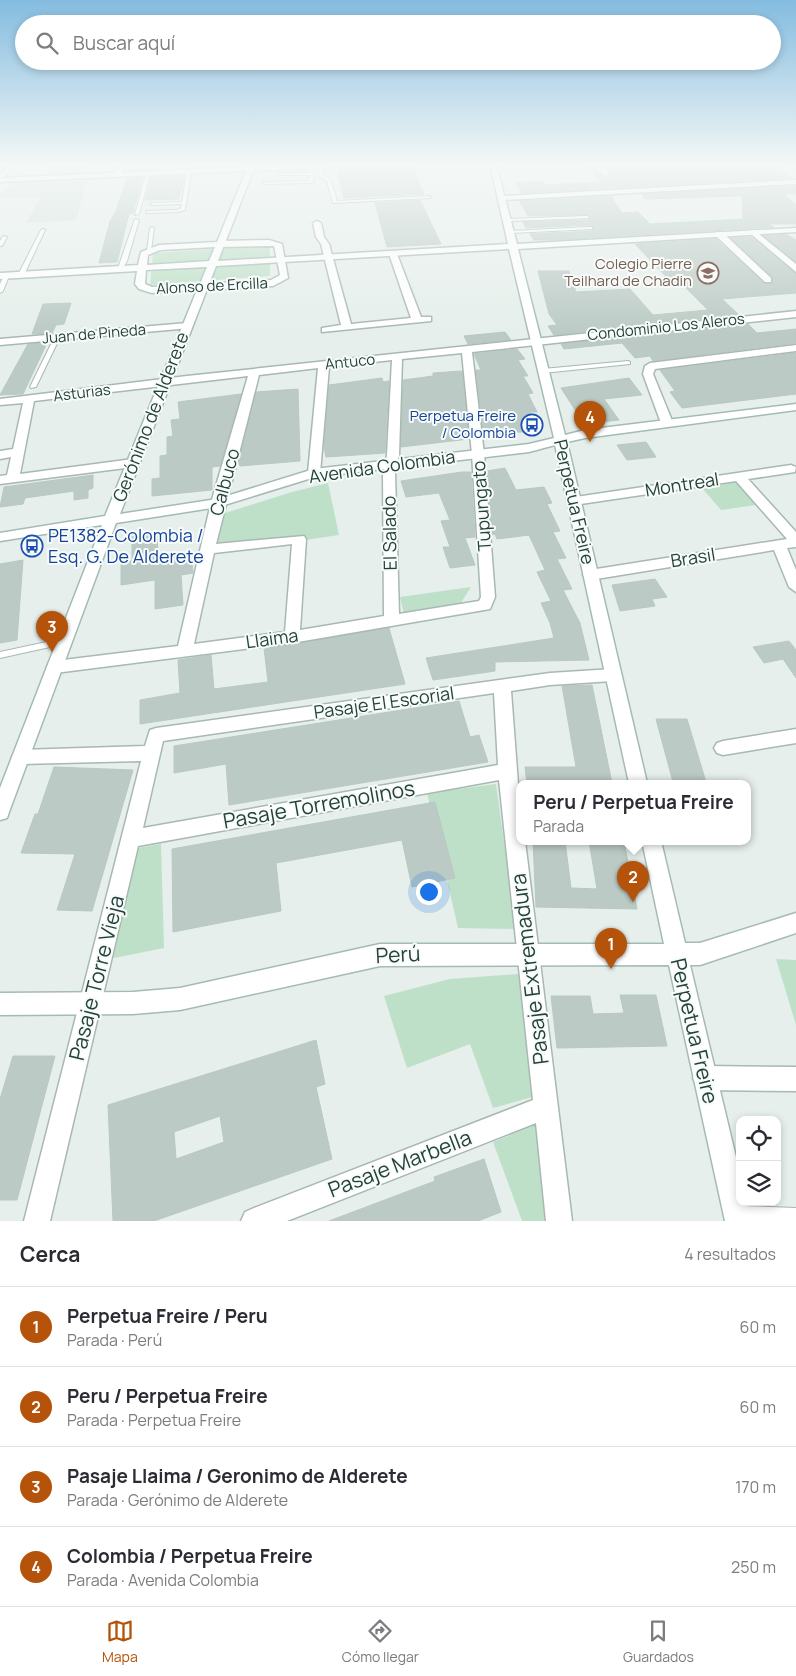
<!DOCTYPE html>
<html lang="es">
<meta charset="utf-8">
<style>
body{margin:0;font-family:Manrope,sans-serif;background:#f2f2f3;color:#2b2b33}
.controls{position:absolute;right:15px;bottom:15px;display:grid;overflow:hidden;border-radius:10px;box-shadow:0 2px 8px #0003}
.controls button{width:45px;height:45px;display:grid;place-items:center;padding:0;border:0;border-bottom:1px solid #e1e1e2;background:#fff;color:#2b2b33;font:25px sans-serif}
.you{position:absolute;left:428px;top:891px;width:18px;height:18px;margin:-12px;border:4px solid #fff;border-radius:50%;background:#1a73e8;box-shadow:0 0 0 8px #1a73e833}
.badge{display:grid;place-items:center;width:32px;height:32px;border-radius:50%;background:#b45309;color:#fff;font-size:16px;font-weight:700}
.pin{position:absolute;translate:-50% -41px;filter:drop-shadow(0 1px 2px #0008)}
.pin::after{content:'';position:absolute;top:26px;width:18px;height:15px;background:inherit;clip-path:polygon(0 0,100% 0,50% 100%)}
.popup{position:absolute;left:516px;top:780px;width:235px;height:65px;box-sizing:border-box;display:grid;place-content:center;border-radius:10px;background:#fff;filter:drop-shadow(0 1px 4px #0005);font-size:16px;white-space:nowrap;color:#7c7c81}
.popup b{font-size:19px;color:#2b2b33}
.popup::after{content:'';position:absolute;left:50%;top:100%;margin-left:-10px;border:10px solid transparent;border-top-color:#fff}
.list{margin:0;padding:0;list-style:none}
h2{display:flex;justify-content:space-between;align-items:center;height:65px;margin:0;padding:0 20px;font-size:21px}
h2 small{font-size:16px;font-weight:400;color:#7c7c81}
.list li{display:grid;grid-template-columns:32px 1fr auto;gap:15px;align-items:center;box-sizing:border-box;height:80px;padding:0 20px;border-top:1px solid #e1e1e2}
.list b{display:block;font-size:19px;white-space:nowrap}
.list p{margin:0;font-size:16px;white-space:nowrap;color:#7c7c81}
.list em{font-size:16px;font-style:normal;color:#7c7c81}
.icon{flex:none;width:28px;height:28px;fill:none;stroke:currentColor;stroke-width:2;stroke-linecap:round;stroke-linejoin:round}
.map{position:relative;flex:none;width:796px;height:1221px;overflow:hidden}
.search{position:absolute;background:#fff;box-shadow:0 2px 8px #0003;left:15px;right:15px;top:15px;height:55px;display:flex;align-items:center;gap:12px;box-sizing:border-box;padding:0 18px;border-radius:28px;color:#7c7c81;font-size:19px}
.sheet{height:385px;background:#fff}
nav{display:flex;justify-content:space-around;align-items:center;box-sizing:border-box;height:70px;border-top:1px solid #e1e1e2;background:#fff;font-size:14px;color:#7c7c81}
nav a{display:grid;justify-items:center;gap:2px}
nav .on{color:#b45309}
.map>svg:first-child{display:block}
.built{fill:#d4dfda}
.green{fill:#bfe0c8}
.building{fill:#bbcac4;stroke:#b8c9c2;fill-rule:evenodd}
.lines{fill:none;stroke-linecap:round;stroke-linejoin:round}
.lane-casing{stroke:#a8b8b2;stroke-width:2}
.street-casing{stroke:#a8b8b2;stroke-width:3}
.secondary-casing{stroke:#a4bbb3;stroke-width:3}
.lane{fill:#fff;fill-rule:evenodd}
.street{fill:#fff;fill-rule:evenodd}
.secondary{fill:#fff;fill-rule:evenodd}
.labels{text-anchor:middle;stroke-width:4;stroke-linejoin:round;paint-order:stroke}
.far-education-label{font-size:15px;fill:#785e54;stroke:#f7fbf9;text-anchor:end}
.far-street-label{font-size:15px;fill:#24423a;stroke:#f7fbf9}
.far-transit-label{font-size:15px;fill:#164399;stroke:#f7fbf9;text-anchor:end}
.street-label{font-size:18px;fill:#24423a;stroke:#f7fbf9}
.transit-label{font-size:18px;fill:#164399;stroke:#f7fbf9;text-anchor:start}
.near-street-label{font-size:21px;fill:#24423a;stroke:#f7fbf9}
</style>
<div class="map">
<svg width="796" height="1221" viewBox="0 0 796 1221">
<rect width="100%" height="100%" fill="#e6efeb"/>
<path class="built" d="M23,164H89L84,175L47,177L52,166L19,167Z
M87,180L76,220L26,223L41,197H0V195L12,183Z"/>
<path class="green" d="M270,245V276L150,285L153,253Z
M736,482L756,505L721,510L702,488Z
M328,483L339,535L305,540L304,535L215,545L222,514L292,492Z
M471,587L459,606L404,614L400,597Z
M496,784L516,929L458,928L427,793Z
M161,844L164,948L114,958L112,948L137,848Z
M776,959L796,960V1025Z
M518,974L536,1096L493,1108L470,1044L407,1068L384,996L450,979Z
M540,1123L553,1221H522L493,1142Z"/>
<path class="building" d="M586,164H592L605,178L613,174L603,164H664L669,168L716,166L714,164H771L792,178L630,187L607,188L604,185L606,188L522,193L516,183L542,181L544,185L601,182Z
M412,166L424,194L344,198L337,170Z
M184,176L179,199L145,200L151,177Z
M143,177L133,213L129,214L117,262L99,263L110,221L116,211L127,178Z
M796,186V194H784L796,205V224H768L774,227L555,240H534L530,234L592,231L594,227L590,225L526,228L523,222L589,220L590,215L528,216L519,201L611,196L622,213L638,212L650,224L743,219L742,196L645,199L642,194Z
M420,200L441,244L387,247L375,203Z
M786,234L796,240V262L764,236Z
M751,237L796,274V293L722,299L739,315L554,335L548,326L557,325L549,314L538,271H569L576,292L630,289L653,315L708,310L684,286H675L635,244L716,239L764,283H772V277L731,238Z
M71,303L64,324L56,325L52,333L32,334L43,304Z
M748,324L757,333L796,329V343L653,361L650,356L635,358L622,343L564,349L561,344Z
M505,332L511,340L468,344L464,336Z
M47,343L23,394L0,395L28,344Z
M517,349L525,359L518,360L528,376H523L533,393L528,394L537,412H530L538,431L505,433L506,436L484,438L476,370H481L474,354Z
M796,353V394L682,408L670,392L675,391L660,370Z
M462,371L469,439L401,447L403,380L433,376V373Z
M382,378L383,382L389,381L385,453L326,457L324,448L329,385Z
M629,378L642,395L604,399L619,420L584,424L561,388Z
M298,389L300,461L240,466L238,463L256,392Z
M241,394L220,466L212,467V490L152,496V479L160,478V456L167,455V437L173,436L171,420L180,419L178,402Z
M646,442L656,457L627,460L617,445Z
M505,468L516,490L544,487L552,503L547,504L560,531L553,532L566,558L557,559L572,589L563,590L580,623L589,660L495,662V671L433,680L426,658L554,638L550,623L541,603L551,601L537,572L545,570L529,535L497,539L495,534L492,535L487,471Z
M462,472H471L475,537L465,538L475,565L450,568L443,547H450L441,521L450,520L439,493L406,497L401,481Z
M93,475V488L88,490V498L74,500V491L25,498L23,504L0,507L4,487Z
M157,532L158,559L191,554L193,573L181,575L183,605L155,609V580L121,585V563L132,561V536Z
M23,560L17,640L0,643V564Z
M655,579L667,597L652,599L655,606L620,611L612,585Z
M389,628L405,684L140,724V700L180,693L178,660L211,655L214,689L268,682L264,648Z
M789,641L796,650V678L783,659L764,663L753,647Z
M592,685L612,783H527L525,767H576L562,686Z
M459,701L470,737L479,735L488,762L229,805L226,764L174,773V746Z
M656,719H687L706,782H673Z
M54,767L133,770L92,911L57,910L75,854L21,853L35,814H38Z
M435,802L455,878L412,887L402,840L276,863L281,911L173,932L172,849Z
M533,841H565L571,888L597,889L589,841H624L637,909L536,907Z
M620,995H656L667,1046L557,1048L551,996H590L593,1014L624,1013Z
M316,1040L325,1084L316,1087L332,1159L154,1221H113L108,1105ZM220,1116L224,1142L176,1159L174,1132Z
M13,1056H55L17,1200H0V1099Z
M484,1159L501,1212L478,1221H329L435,1181L434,1177Z"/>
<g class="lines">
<g class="lane-casing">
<path id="lane" d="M310,165L312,166L314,181L311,183L265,184L263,183L265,182L309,181V175H280L278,174L280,173H309L308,166Z
M319,165L322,166L324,175L331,180L337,201L429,196L431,197L429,198L333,203L327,181L320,176Z
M189,171L191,172L185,210L178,212L146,213V212L148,211L177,210L181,208L182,204L152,205L150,204L152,203L182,202L187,172Z
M148,173L150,174L139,214L135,215L146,174Z
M587,216L589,217V218L508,221L506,220L508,219Z
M135,219L139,220L127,261L121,271H117Z
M152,227L154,228L151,250L149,251L147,250L150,228Z
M590,227H592V229L511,233L509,232L511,231Z
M43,229L45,230L24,275L19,276L18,275L41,230Z
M3,236L7,237L2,246H0V241Z
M4,275L9,276L3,291L0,293V284Z
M55,336L60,337L36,387L31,388L30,387Z
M628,361L630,362V364L543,373L540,371L543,369Z
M65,638L68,639L70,641L68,643L0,658V652Z
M740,1206L796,1208V1221H739L735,1219L732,1214L735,1209Z"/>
</g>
<g class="street-casing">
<path id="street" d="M11,164H18L0,180V174Z
M119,164H125L122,175L118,177L114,175Z
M594,164H601L611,174L604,176Z
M796,180V184L502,200L498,198L502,196Z
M317,221L321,223L324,237L329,244L351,324L411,318L389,254L393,251L397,254L421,317H431V321L322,332V328L341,325L321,244L316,237L313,223Z
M754,230L796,264V272L751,234V230Z
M716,232H722L771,278V282H765L716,236Z
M269,240L282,244L288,278L273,286L202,290L197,287L202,284L271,280L280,275L274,246L220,247L216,244L220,241Z
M796,311V317L472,352L484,454L495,597L490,609L292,643L55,673L49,671L47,667L49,663L55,661L178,646L211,503L248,376L34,401L20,474L133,459L139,463L133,467L0,484V476L7,475L11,457L0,459V451L13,449L23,403L0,405V399L187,376ZM462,353L472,454L481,597L479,601L399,614L395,473L399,455L402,359ZM392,360L387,455L383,473L384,616L300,630L306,539L304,536L216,544L259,375L318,368L308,473L314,477L320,473L329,367ZM292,544L285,632L194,644L214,553Z
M187,323L190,324V328L0,345V339Z
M796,345V351L655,369L653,374L673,423L667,426L661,423L643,374L645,366L650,363Z
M791,465L796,467L795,472L748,479L796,532V547L787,548L796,570V592L789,587L774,550L590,580L583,575L590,570L787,539L736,481L574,505L569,504L567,501L569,498Z
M613,669L619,671L621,675L619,679L613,681L550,685L511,691L519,797V841H525L572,1221H546L536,1123L287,1221H241L245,1212L254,1208L533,1100L499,780L138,846L50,1221H24L141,761L21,764L15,762L12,757L15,752L21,750L145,746L150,730L156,728L550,673ZM494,693L498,765L143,828L163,741Z
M796,729V743L723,755L717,753L714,748L717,743L723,741Z
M705,1066L796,1067V1091L705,1090L697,1086L693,1078L697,1070Z"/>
</g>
<g class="secondary-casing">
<path id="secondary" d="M249,164H255L254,167L369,164L366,166L253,171L218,261L508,244L490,164H496L517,244L796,228V232L518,249L565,435L585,430L796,404V410L585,438L567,442L647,783H629L555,445L529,452L315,477L218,507L116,523L9,812L7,818L0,820V788L102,525L0,541V533L105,516L197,290L152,293L139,289L135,284L137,271L0,279V273L138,265L141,252L159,245L217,242L246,171L0,182V178L247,167ZM215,247L209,261L147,265L148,255L160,250ZM509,249L554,438L529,444L314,469L217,499L120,514L216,266ZM207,267L200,284L152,287L145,284L146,270Z
M642,841H661L685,943H700L796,913V933L700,965H690L740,1174V1202H747L751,1221H725L669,965L380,966L180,1010L133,1014L0,1015V993L133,992L180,988L380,944H664Z"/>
</g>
<use href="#lane" class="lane"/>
<use href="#street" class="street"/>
<use href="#secondary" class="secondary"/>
</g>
<linearGradient id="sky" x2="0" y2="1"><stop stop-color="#84bce0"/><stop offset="0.49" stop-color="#f4f8f6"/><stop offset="1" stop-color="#f4f8f6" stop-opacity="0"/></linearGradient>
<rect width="796" height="335" fill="url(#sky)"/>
<defs>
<g id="school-ring" transform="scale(1.125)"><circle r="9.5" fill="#f7fbf9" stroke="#8d6e63" stroke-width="1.5"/><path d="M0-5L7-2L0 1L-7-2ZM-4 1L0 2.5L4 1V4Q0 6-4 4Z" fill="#8d6e63"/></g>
<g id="bus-ring" transform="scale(1.125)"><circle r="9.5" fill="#f7fbf9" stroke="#1a4fb4" stroke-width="1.5"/><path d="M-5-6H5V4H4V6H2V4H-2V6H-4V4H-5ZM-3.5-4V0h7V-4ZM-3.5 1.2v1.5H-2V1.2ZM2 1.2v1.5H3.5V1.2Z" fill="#1a4fb4"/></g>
</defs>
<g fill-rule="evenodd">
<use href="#school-ring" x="708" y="273"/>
<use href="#bus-ring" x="532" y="425"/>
<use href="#bus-ring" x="32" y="546"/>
</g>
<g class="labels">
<g class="far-education-label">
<text x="692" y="269">Colegio Pierre<tspan x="692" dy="17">Teilhard de Chadin</tspan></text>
</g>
<g class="far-street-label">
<text transform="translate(212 286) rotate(-3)" y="5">Alonso de Ercilla</text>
<text transform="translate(666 327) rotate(-6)" y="5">Condominio Los Aleros</text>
<text transform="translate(94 334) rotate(-5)" y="5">Juan de Pineda</text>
<text transform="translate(350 362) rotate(-6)" y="5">Antuco</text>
<text transform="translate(82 393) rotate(-7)" y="5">Asturias</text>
</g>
<g class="far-transit-label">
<text x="516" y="421">Perpetua Freire<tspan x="516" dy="17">/ Colombia</tspan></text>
</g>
<g class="street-label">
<text transform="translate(151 417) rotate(-69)" y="6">Gerónimo de Alderete</text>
<text transform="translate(382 467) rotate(-8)" y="6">Avenida Colombia</text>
<text transform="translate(225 482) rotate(-75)" y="6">Calbuco</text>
<text transform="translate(682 485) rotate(-9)" y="6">Montreal</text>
<text transform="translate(574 502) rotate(77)" y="6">Perpetua Freire</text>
<text transform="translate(482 506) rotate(-94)" y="6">Tupungato</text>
<text transform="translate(390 533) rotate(-91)" y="6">El Salado</text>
<text transform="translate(693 558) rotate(-9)" y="6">Brasil</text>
<text transform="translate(272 639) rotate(-8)" y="6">Llaima</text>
<text transform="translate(384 703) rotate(-8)" y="6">Pasaje El Escorial</text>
</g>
<g class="transit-label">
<text x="48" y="542">PE1382-Colombia /<tspan x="48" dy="21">Esq. G. De Alderete</tspan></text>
</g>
<g class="near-street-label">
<text transform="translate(319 805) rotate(-10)" y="7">Pasaje Torremolinos</text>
<text transform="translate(398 955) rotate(-3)" y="7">Perú</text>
<text transform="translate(530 969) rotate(-97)" y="7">Pasaje Extremadura</text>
<text transform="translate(97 978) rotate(-76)" y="7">Pasaje Torre Vieja</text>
<text transform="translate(694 1031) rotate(77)" y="7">Perpetua Freire</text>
<text transform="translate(400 1164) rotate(-21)" y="7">Pasaje Marbella</text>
</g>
</g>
</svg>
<div class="controls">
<button><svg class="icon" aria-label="locate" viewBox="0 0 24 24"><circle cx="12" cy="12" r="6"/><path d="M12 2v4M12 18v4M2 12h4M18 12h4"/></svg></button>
<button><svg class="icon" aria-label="layers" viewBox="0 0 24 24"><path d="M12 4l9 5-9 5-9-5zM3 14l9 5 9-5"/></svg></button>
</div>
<div class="you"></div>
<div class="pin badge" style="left:611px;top:969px">1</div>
<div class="pin badge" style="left:633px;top:902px">2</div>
<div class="popup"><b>Peru / Perpetua Freire</b>Parada</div>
<div class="pin badge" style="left:52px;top:652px">3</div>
<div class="pin badge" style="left:590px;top:442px">4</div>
<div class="search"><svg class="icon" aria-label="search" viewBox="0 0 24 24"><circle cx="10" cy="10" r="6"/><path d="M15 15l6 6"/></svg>Buscar aquí</div>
</div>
<section class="sheet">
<h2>Cerca<small>4 resultados</small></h2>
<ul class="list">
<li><span class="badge">1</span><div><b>Perpetua Freire / Peru</b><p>Parada · Perú</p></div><em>60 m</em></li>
<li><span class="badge">2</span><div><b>Peru / Perpetua Freire</b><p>Parada · Perpetua Freire</p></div><em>60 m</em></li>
<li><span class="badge">3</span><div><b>Pasaje Llaima / Geronimo de Alderete</b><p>Parada · Gerónimo de Alderete</p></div><em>170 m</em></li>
<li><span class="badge">4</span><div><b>Colombia / Perpetua Freire</b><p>Parada · Avenida Colombia</p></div><em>250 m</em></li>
</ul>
</section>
<nav>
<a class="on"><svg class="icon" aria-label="map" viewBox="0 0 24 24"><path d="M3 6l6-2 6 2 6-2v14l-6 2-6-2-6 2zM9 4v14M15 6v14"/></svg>Mapa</a>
<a><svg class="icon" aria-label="directions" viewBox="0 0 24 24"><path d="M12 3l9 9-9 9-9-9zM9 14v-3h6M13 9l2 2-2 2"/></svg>Cómo llegar</a>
<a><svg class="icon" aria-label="saved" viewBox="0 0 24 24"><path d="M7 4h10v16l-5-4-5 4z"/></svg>Guardados</a>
</nav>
